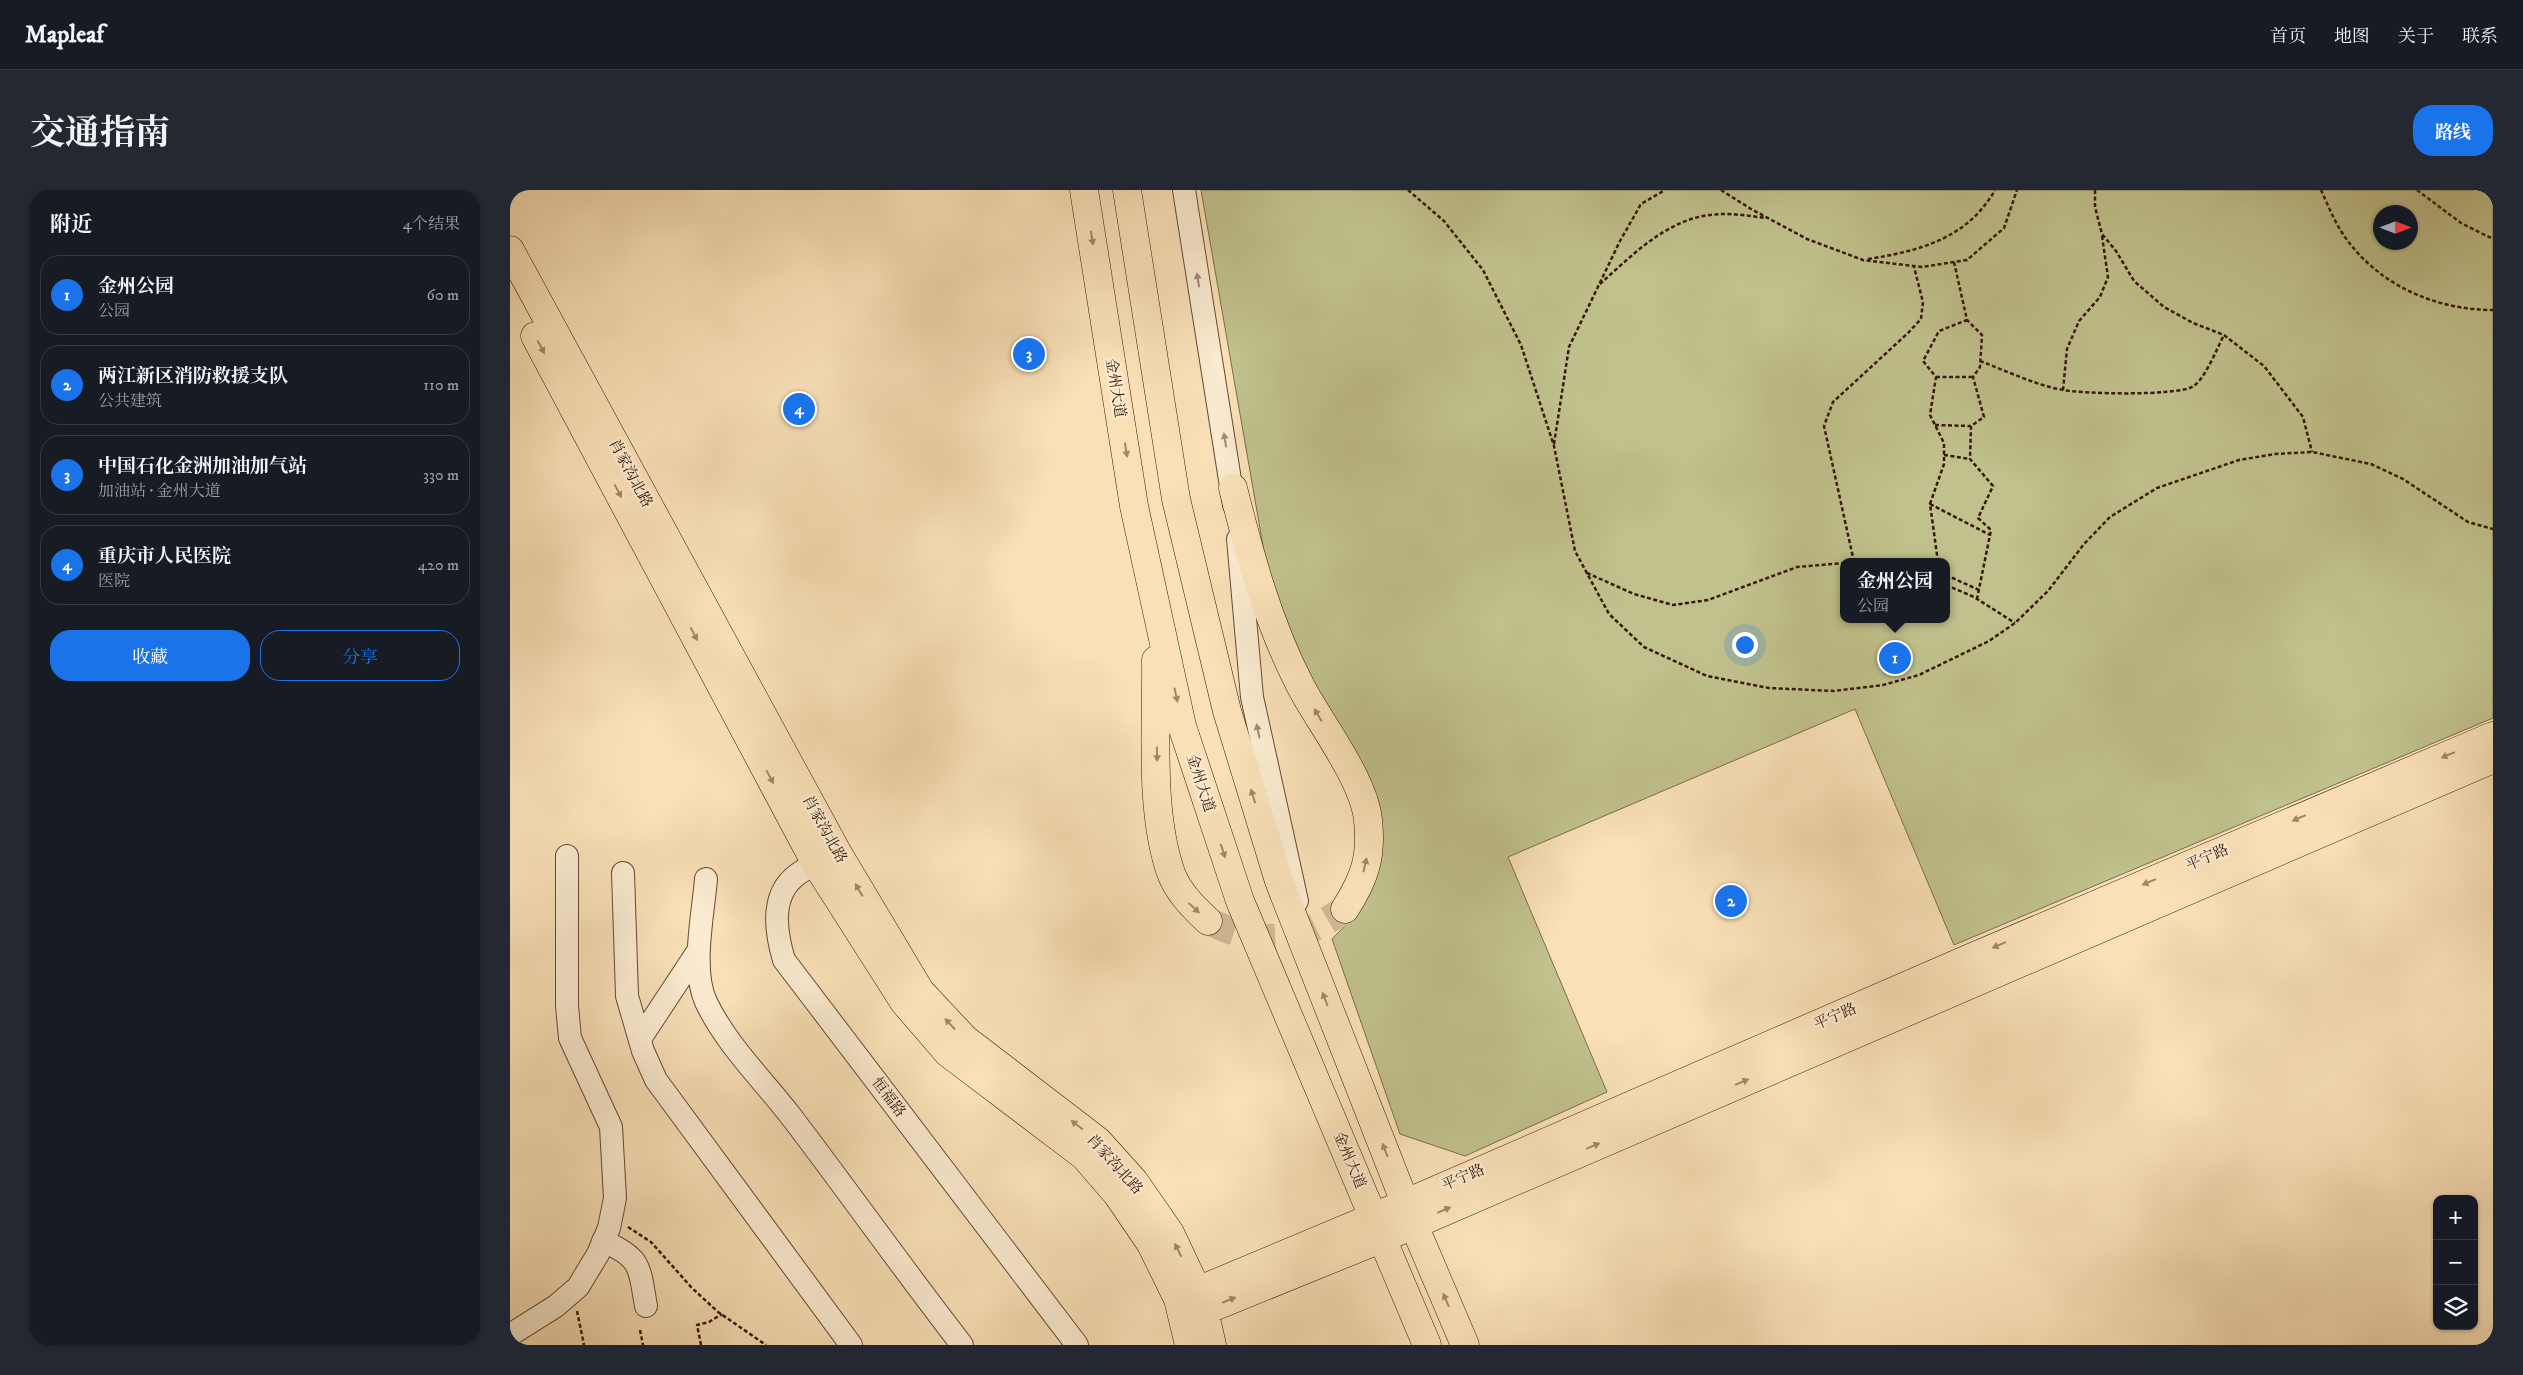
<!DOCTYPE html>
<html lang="zh">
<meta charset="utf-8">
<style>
body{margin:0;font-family:"IM FELL DW Pica","Noto Serif SC",serif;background:#242831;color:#f1f3f6}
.controls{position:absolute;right:15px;bottom:15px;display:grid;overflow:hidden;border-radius:10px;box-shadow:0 1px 4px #0004}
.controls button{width:45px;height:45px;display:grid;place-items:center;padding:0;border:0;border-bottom:1px solid #363941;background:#171b24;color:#f1f3f6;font:25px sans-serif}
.compass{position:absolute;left:1863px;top:15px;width:45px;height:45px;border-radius:50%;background:#171b24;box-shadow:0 1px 4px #0004;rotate:90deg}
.you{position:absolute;left:1234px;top:454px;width:18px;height:18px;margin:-12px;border:4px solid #fff;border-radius:50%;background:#1a73e8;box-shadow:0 0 0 8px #1a73e833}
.badge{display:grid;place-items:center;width:32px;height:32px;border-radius:50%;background:#1a73e8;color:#fff;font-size:16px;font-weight:700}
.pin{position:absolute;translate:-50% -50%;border:2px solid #fff;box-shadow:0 1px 5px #0006}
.popup{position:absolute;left:1330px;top:368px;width:110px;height:65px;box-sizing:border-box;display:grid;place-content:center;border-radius:10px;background:#171b24;filter:drop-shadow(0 1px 4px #0005);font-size:16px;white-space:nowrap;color:#9ea1a6}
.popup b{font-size:19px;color:#f1f3f6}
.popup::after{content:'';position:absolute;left:50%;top:100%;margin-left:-10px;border:10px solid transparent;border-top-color:#171b24}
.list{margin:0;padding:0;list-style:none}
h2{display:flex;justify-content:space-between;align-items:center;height:65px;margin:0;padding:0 20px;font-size:21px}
h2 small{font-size:16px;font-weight:400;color:#9ea1a6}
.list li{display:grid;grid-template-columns:32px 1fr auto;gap:15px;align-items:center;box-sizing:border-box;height:80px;margin:0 10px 10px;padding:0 10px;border:1px solid #363941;border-radius:20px}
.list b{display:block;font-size:19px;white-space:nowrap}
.list p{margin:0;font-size:16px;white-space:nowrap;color:#9ea1a6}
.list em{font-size:16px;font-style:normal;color:#9ea1a6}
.actions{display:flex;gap:10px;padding:15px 20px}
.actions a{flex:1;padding:11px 0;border:1px solid #1a73e8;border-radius:20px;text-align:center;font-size:18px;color:#1a73e8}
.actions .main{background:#1a73e8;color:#fff}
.icon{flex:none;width:28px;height:28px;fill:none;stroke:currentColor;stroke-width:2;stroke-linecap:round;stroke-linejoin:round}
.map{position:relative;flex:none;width:1983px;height:1155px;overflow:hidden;border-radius:20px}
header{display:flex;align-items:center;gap:30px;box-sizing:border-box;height:70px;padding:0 25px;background:#171b24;border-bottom:1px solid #363941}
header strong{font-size:24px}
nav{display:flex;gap:28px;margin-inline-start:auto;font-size:18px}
.intro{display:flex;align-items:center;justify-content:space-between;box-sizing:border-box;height:120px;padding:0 30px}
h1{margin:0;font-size:35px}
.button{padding:12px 22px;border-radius:20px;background:#1a73e8;color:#fff;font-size:18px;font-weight:700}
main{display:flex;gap:30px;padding:0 30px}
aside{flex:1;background:#171b24;border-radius:20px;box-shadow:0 1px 4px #0004}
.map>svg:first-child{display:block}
.green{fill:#c0c18c;stroke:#7c6c4b;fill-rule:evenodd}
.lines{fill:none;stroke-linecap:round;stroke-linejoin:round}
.major-tunnel{stroke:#d2b894;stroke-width:28;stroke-dasharray:28 14;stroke-linecap:butt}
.minor-casing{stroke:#684835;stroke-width:24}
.major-casing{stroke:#38160a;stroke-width:29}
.path{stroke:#38160a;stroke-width:2.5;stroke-dasharray:4 2.5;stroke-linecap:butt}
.minor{stroke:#fbebd0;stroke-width:22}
.major{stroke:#f9e0b7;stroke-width:28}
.oneway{fill:#a28569}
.oneway2{fill:#a38b77}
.labels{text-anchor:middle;stroke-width:4.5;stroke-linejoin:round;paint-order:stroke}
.street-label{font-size:15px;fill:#38160a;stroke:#fbebd0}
</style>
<header>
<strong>Mapleaf</strong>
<nav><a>首页</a><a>地图</a><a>关于</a><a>联系</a></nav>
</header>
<div class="intro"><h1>交通指南</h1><a class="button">路线</a></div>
<main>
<aside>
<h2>附近<small>4个结果</small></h2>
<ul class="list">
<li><span class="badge">1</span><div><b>金州公园</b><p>公园</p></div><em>60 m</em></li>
<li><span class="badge">2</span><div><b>两江新区消防救援支队</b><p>公共建筑</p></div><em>110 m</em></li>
<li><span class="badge">3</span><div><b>中国石化金洲加油加气站</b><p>加油站 · 金州大道</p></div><em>330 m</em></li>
<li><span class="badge">4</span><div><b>重庆市人民医院</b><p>医院</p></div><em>420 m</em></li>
</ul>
<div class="actions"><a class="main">收藏</a><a>分享</a></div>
</aside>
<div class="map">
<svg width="1983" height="1155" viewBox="0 0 1983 1155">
<rect width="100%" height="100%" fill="#f9e0b7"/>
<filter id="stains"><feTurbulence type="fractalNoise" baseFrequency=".004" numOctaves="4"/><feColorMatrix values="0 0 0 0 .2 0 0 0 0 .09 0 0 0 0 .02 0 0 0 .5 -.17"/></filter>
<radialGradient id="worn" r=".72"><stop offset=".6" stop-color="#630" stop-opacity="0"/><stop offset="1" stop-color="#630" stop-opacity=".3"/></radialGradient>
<path class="green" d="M691,0H1983V528L1444,755L1345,519L998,667L1097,902L955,966L890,944L822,749C856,715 861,708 871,660L776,444L756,373ZM1870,22H1900V52H1870ZM1334,372H1436V429H1334Z"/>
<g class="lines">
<path class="major-tunnel" d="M698,731C752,757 787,753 835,719"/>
<g class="minor-casing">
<path id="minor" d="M674,0L724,315
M728,349L742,507L787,711
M319,666C309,672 298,677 288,684C260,704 265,740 274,770L567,1155
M113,683L117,806L133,861L146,890L341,1155
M196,689C193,726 181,779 196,812C216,854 252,889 280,925C338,1001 393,1079 452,1155
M130,849L188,761
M93,1051C132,1068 129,1077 136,1116
M0,1145L46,1116L68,1097L88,1064L99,1038L105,1008L101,937L60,848L57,816V666"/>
</g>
<g class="major-casing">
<path id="major" d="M574,0L624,316L672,536L730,711L917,1155
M617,0L666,309L717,521L769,691L903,1033L955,1155
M0,60L327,662L410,801L455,849L588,951L624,991L660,1043L687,1100L694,1120L702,1155
M25,146L306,674L394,812L438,863L574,966L607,1004L641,1054L668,1109L679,1155
M723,298C740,366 758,433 790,495C809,532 854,589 858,630C862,666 855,688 835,719
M646,470C647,536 639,620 661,683C668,702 683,717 698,731
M668,1109L864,1027L1460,768L1983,546
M674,1129L873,1048L1983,569"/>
</g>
<path class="path" d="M898,0L934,31L973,80L1011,155L1044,256L1065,361L1099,424L1134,457L1197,486L1259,498L1324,501L1373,495L1409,485L1479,451L1505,433L1538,401L1574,354L1600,327L1647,298L1729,270L1765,264L1802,262L1861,274L1893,289L1958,332L1983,339
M1211,0L1241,19L1297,49L1353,70L1412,77L1457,70L1494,38L1507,0
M1585,0V17L1592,44L1606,61L1624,91L1654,117L1683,133L1714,145L1754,176L1793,227L1802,262
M1811,0C1817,13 1823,28 1831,41C1864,93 1923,120 1983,120
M1907,0L1951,33L1983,49
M1358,69C1409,61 1457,49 1485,0
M1444,72L1457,130L1472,145L1470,177L1463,187L1474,227L1461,236L1460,269L1483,296L1468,328L1481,340L1467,409
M1090,94C1119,68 1152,34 1193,26C1214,22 1234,25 1255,28
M1470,171C1497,181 1525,195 1553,200C1575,204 1663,206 1682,197C1695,190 1707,158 1714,145
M1426,187H1463
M1553,200L1557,159L1569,131L1590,107L1598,87L1592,46
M1425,235L1461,236
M1044,254L1059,157L1110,51L1131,14L1155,0
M1434,265L1460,269
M1420,314L1480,345
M1344,372L1314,236L1323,212L1398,143L1411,129L1413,112L1404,77
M1428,372L1420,314L1434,274V253L1420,225L1426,187L1413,171L1429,141L1457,130
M1077,383L1124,404L1163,415L1198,410L1287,377L1334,373
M1436,385L1469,400
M1436,395L1464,407L1505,433
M118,1037L141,1052L182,1098L208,1122L256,1155
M67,1121L74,1155
M130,1140L133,1155
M191,1155L187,1135L199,1132L212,1124"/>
<use href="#minor" class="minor"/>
<use href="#major" class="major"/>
</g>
<defs><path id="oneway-solid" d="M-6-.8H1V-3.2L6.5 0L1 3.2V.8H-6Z" transform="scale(1.25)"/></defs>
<g class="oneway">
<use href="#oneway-solid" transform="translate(582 48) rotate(81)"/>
<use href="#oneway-solid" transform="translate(31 157) rotate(62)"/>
<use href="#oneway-solid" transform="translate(616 260) rotate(81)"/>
<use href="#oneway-solid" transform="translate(108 301) rotate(62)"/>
<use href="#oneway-solid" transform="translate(184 444) rotate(62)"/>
<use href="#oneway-solid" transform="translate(666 505) rotate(78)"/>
<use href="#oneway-solid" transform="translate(808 525) rotate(-121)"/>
<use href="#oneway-solid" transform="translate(647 564) rotate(89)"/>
<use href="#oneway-solid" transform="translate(1938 565) rotate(157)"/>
<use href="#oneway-solid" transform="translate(260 587) rotate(62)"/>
<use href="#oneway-solid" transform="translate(743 606) rotate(-107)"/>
<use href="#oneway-solid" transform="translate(1789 628) rotate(157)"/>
<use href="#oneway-solid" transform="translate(713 661) rotate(72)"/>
<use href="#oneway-solid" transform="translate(855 675) rotate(-77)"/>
<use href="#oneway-solid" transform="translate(1639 692) rotate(157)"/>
<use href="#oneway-solid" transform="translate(349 700) rotate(-121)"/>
<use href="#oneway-solid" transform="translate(684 718) rotate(43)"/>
<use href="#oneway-solid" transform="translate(1489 755) rotate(157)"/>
<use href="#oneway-solid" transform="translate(815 809) rotate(-111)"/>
<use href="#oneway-solid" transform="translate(440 834) rotate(-133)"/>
<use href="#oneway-solid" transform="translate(1232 892) rotate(-23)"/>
<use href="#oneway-solid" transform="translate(567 935) rotate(-143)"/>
<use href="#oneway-solid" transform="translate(1083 956) rotate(-23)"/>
<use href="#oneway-solid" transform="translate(875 960) rotate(-111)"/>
<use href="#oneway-solid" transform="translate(934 1020) rotate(-23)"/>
<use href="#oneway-solid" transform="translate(668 1060) rotate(-116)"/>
<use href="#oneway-solid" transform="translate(719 1110) rotate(-22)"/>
<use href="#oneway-solid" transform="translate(936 1110) rotate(-113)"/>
</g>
<g class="oneway2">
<use href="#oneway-solid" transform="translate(688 90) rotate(-99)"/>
<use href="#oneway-solid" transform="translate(715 250) rotate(-99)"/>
<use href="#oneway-solid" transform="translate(748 541) rotate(-102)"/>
</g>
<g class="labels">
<g class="street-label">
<text transform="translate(606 198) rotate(81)" y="5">金州大道</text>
<text transform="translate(121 283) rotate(62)" y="5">肖家沟北路</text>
<text transform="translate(691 593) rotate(72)" y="5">金州大道</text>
<text transform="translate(315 639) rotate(61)" y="5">肖家沟北路</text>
<text transform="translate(1697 667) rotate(-23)" y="5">平宁路</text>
<text transform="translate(1325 826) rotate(-23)" y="5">平宁路</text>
<text transform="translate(379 907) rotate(53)" y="5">恒福路</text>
<text transform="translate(840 970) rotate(67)" y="5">金州大道</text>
<text transform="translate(605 974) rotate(48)" y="5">肖家沟北路</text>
<text transform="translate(953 987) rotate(-23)" y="5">平宁路</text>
</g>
</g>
<rect width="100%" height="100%" filter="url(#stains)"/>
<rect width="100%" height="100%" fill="url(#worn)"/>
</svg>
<div class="controls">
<button>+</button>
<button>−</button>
<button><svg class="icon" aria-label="layers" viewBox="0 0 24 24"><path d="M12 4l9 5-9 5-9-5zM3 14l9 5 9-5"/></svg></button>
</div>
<svg class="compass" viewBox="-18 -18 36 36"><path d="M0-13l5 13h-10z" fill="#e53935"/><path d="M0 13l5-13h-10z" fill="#9ea1a6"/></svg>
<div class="you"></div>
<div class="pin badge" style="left:1385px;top:468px">1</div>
<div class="popup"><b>金州公园</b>公园</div>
<div class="pin badge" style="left:1221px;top:711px">2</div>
<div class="pin badge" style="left:519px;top:164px">3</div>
<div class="pin badge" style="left:289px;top:219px">4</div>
</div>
</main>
